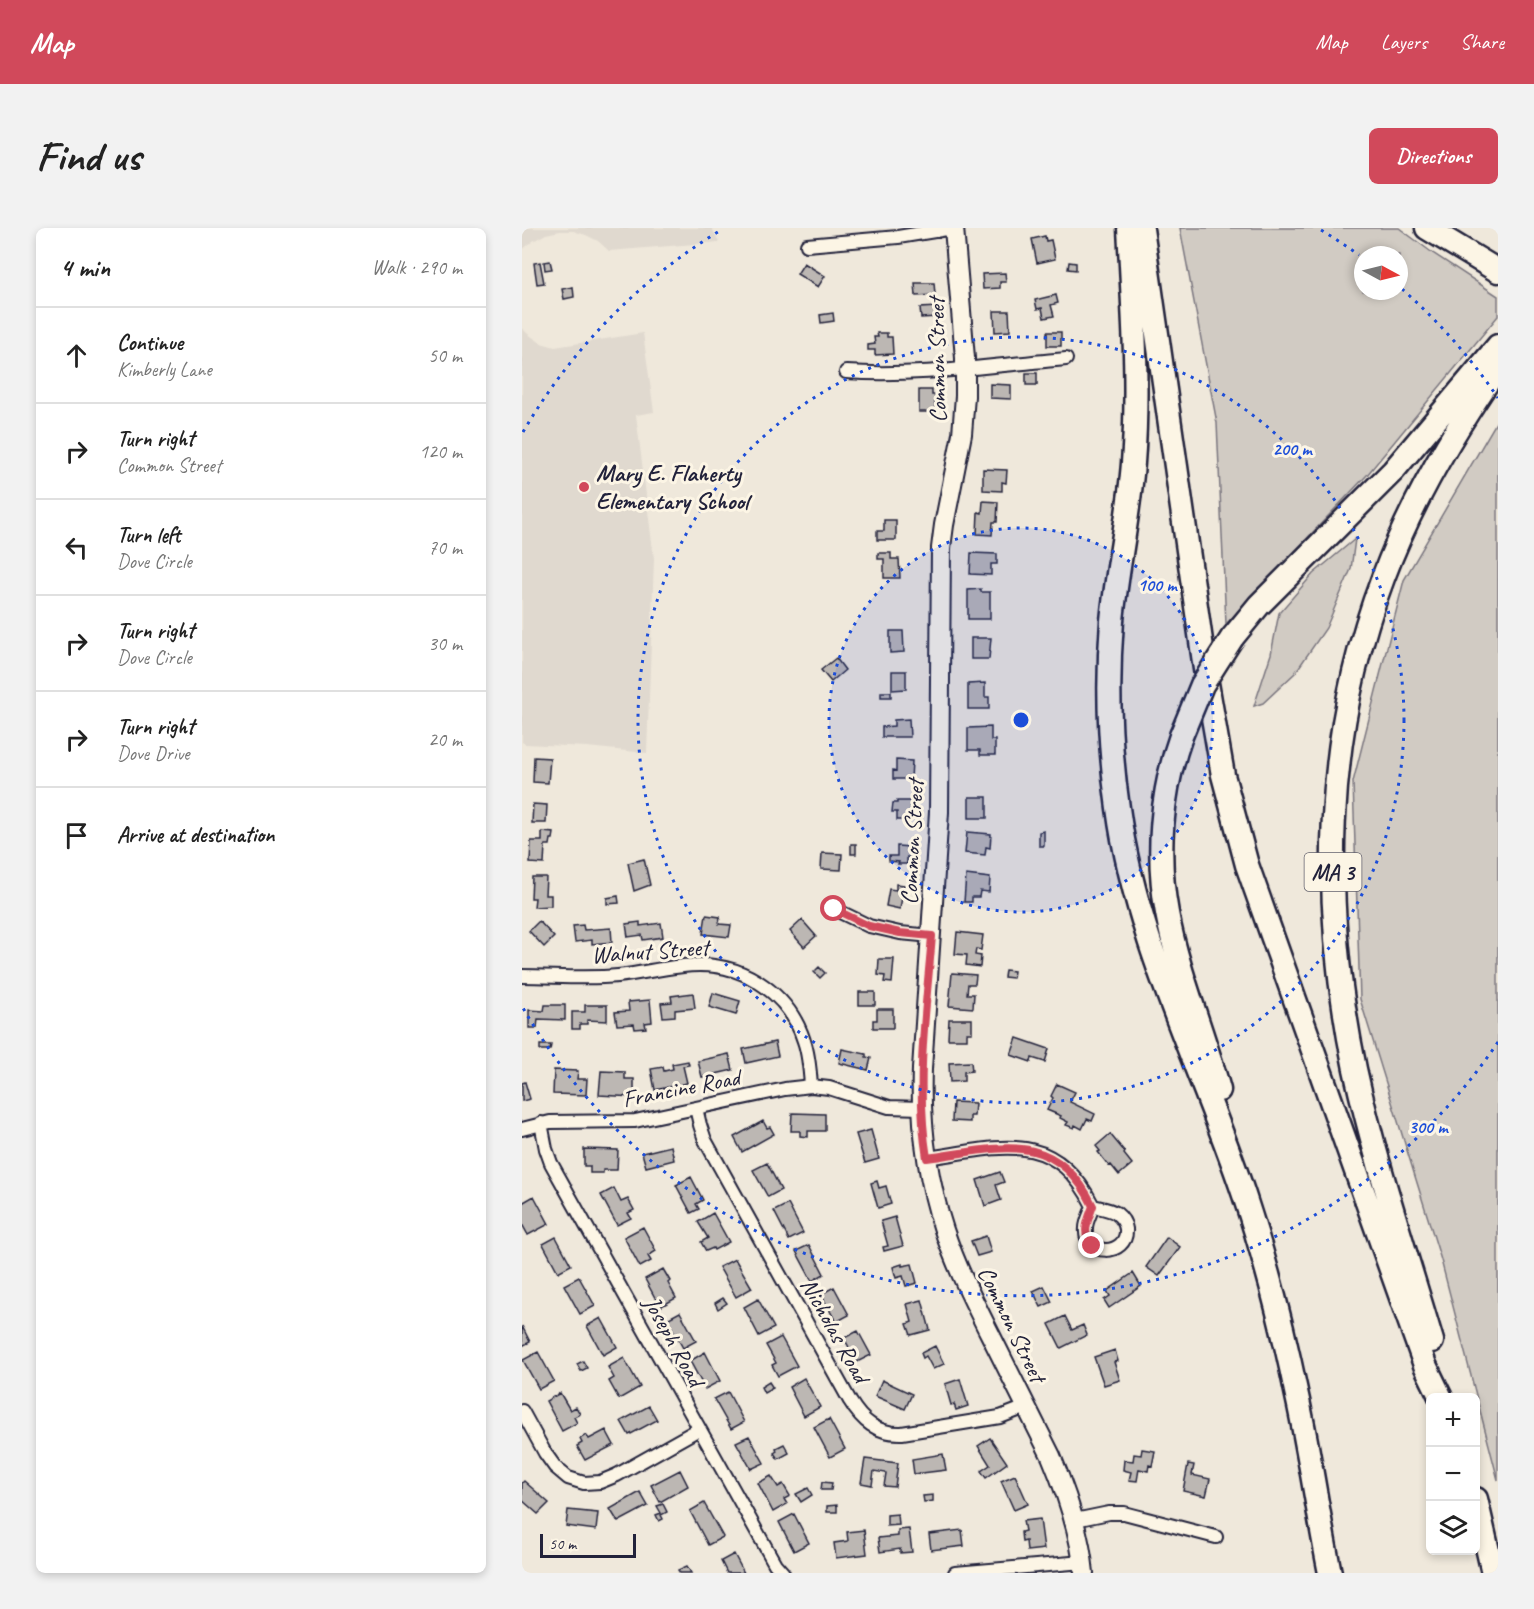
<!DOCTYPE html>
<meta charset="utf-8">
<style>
body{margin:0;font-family:Caveat,sans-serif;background:#f2f2f2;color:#222}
.controls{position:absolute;right:18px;bottom:18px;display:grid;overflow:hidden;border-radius:9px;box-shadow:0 3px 9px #0003}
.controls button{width:54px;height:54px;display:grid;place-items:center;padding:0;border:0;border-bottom:2px solid #e0e0e0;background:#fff;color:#222;font:30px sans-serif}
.compass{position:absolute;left:832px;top:18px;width:54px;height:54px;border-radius:50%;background:#fff;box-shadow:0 3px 9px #0003;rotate:97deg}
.scale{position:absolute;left:18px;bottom:15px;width:96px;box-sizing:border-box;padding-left:6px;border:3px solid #22223b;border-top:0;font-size:16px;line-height:21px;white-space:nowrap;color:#22223b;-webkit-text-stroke:4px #fcf5e5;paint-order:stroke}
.stop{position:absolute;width:18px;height:18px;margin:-14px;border:4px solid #d1495b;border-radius:50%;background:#fff}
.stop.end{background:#d1495b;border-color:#fff;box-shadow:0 2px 6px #0008}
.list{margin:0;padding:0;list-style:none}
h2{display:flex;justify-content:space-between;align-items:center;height:78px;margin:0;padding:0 24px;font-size:26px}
h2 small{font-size:20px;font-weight:400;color:#767676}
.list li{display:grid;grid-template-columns:39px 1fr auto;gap:18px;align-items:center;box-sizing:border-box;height:96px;padding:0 24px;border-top:2px solid #e0e0e0}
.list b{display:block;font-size:22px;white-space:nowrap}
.list p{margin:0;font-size:20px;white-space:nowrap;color:#767676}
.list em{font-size:20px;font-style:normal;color:#767676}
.icon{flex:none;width:33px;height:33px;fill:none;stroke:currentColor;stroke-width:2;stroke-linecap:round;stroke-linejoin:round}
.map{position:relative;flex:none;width:976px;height:1345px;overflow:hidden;border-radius:9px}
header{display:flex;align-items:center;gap:36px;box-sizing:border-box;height:84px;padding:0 30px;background:#d1495b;color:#fff}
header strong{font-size:28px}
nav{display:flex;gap:33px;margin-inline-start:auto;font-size:21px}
.intro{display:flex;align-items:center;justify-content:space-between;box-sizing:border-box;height:144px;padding:0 36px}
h1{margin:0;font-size:42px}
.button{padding:15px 27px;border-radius:9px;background:#d1495b;color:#fff;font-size:21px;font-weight:700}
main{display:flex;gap:36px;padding:0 36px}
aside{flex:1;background:#fff;border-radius:9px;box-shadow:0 3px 9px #0003}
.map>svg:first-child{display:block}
.built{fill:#e0d9cf}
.green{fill:#d1cbc3;stroke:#7a767f;stroke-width:1.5;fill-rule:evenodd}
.building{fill:#bcb7b3;stroke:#22223b;stroke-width:1.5}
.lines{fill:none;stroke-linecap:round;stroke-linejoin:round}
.street-casing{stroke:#22223b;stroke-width:16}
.secondary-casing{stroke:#22223b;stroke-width:22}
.highway-casing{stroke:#22223b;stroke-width:27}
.street{stroke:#fcf5e5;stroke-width:12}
.secondary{stroke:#fcf5e5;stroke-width:18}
.highway{stroke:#fcf5e5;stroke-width:22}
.highway-bridge-casing{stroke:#22223b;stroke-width:27;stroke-linecap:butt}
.highway-bridge{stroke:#fcf5e5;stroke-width:22}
.route{stroke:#d1495b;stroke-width:8}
.ring{fill:none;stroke:#1d4ed8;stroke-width:3;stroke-dasharray:3 6}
.poi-dot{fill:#d1495b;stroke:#fcf5e5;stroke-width:2}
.labels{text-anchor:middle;stroke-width:6;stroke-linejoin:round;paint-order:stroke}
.shield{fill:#fcf5e5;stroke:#63616e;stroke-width:1.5}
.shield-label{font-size:22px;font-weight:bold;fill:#22223b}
.street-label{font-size:24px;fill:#22223b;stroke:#fcf5e5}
.poi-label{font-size:24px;font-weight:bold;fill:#22223b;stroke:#fcf5e5;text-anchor:start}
.centre{fill:#1d4ed8;stroke:#fcf5e5;stroke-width:3}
.ring-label{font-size:18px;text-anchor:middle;font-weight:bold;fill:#1d4ed8;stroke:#fcf5e5;stroke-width:6;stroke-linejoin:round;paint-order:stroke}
</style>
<header>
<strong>Map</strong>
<nav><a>Map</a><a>Layers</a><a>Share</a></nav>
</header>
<div class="intro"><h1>Find us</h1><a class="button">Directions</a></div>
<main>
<aside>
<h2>4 min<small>Walk · 290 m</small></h2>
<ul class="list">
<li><svg class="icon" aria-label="ahead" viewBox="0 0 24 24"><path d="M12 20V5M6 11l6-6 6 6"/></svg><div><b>Continue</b><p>Kimberly Lane</p></div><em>50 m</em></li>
<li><svg class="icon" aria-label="right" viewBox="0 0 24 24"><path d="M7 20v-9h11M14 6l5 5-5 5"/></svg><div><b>Turn right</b><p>Common Street</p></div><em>120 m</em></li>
<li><svg class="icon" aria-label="left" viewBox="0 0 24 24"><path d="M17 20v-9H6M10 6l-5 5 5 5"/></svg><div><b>Turn left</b><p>Dove Circle</p></div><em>70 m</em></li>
<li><svg class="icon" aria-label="right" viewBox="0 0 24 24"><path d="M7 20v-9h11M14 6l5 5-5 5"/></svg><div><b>Turn right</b><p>Dove Circle</p></div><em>30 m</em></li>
<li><svg class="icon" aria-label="right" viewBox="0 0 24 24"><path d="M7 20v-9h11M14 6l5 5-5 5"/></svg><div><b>Turn right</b><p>Dove Drive</p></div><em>20 m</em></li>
<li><svg class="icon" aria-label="arrive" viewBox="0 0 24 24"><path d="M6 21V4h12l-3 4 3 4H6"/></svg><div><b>Arrive at destination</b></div></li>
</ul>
</aside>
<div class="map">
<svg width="976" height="1345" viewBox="0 0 976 1345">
<rect width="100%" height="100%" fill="#efe8db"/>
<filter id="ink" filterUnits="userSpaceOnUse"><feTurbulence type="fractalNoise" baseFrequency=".0167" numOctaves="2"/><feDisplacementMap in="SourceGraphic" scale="12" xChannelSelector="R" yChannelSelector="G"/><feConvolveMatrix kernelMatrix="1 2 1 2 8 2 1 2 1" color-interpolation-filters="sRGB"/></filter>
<g filter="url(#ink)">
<path class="built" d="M0,0H190L197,14L87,23L76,13L64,7L51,3H38L24,6L11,13L0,22Z
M0,100L6,106L19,115L33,119L121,105L132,184L114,187L132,331L125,525L65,519L3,516L0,514Z"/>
<path class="green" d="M658,0H877L912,26L976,68V88L845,247L704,396L695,195ZM841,27H877V63H841Z
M976,191V1252L919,1032L838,771L831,554L882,352Z
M833,311L829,341L804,400L773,445L741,475L732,478L749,426L757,385L791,346Z"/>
<path class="building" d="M523,8L524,13L529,12L533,31L515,35L510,11Z
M28,33L30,41L23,42L22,34Z
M18,34L22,55L15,56L12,35Z
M547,34L554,35V42L546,41Z
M282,35L303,48L296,59L275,46Z
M483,45L484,54H478V60L461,61L460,46Z
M393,55H412L413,67L394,68Z
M51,59L52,69L42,71L40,61Z
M534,67L536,75L529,77L532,88L522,90L520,80L515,81L513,72Z
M415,79V89L399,90L398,80Z
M472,83H487L488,103L473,104Z
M311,85L312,93L299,95L298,87Z
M525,104H539V118H525Z
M355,105H365V109H370L371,126L353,127V122H346V117L353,116L352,109H356Z
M504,145H515V157H504Z
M468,156L489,157V171L468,170Z
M397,162H410V167H413V184H397Z
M461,241L485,242L484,255L480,254V263L461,262Z
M461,273L476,274L475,294H471L470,307L455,306L456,284L460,285Z
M362,292H374V312H355V303H362Z
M356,325H369V331H377L378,350H362V331H356Z
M449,325L475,326V336H469V347L448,346Z
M459,361V364H468V391H446V362Z
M368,403H381L382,424L368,425Z
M449,410H469L467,431H449Z
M314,430L323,442L309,454L299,442Z
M370,443H384V461L370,462Z
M463,455V469H467V481H446V456Z
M359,464H369V469H359Z
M387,491L388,509H360V499L372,498V492Z
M469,499V512H473V527H458V522H446V500Z
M12,529L28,530L26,555L11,554Z
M374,532L390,533L389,551H371V542L374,543Z
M447,569H465V590H447Z
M375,573H389L388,592H375V584H370L371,575H375Z
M11,576L25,577L24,595H10Z
M522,603V618H517V604Z
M20,604L32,605L31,611H29L28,617H23L22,636L8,635L9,613H20Z
M445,604L469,606L468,620L464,619L463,627L443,625Z
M329,616H334V626H329Z
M375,618L389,619V630L385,629V636H376L377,634L367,633V628H375Z
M300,625L320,626L319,642L299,641Z
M122,631L128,657L112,663L106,635Z
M444,647L468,650L467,664L458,663L457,669H450V674H442Z
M10,649H24L23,667H29V678L12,679L13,670H9Z
M374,656L382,657L378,681L364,678L367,661L374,662Z
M96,668L97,675L85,676V670Z
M184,687L198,689L197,696L209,697L207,709L181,706Z
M280,692L294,708L282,719L268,703Z
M17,693L32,709L22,719L7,703Z
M118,694V698L139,695L141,709L121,712L120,707L106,709L104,696Z
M61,697L62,702L89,700L90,714L70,716V712L53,714L51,698Z
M435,704L461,707L459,722L454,721L453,727L459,728L458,739L444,737L445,727L433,726Z
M357,731H372L370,755L362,754L363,748L356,747Z
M297,739L303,745L298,750L292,744Z
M483,742L492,743L491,750L482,749Z
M430,745L454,747L453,756H446L445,766H452L451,780L427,778Z
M337,764H353V777H337Z
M171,765L173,780L153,782V788L141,789L139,775L150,774L149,768Z
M191,765L218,773L214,787L187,779Z
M128,772L130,794L123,795L124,800L113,801L112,796L95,797L93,784L107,783L106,774Z
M23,777H43V792L16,791L15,800H7V782L22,783Z
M63,777H85V793L65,792V796H58V801H50V784H63Z
M355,781H371V800H351V792H355Z
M427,791H450V805H445V811H426Z
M495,810L527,821L523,834L510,830L509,834L489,827Z
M253,814L256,828L224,835L221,821Z
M18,817H29L28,822H18Z
M320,821L344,826V829L349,830L346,842L317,835Z
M207,826L211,842L180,849L176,833Z
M166,833L167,837L161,838L165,855L133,862L129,841L141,839L142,843L151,841L150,836Z
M449,834L450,843L442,844V853L428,854L427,835Z
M32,842L56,843L55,851H65L64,867L31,866Z
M79,843L103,844V851H112V869L77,867Z
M3,854L8,871L0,873V855Z
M535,856L553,864L548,874L573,886L570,893L565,891L560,901L553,897L552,900L544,897L546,894L538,890L539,888L525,882L531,870L529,868Z
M431,874L453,875L452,888H448V894L430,893Z
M270,885L303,886V903H286V909L278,908V903H269Z
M241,893L245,900L248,899L252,906L220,924L212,909Z
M349,902L357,931L343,935L334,906Z
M588,906L603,924L602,926L610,936L597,947L589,937L587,938L576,924L578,923L574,918Z
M149,918L152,932L124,939L120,925Z
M62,921L96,922L95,942H81V945H68V938H62Z
M245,935L259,962L246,969L231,942Z
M478,944L482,954L474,957L479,972L463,978L455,952Z
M169,949L181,972L174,976L177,981L169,985L154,957Z
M355,953L357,960L364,958L369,976L356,980L349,955Z
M92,960L99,974L106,971L112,982L106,985L109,990L95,997L79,967Z
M12,968L27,996L6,1007L0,996V975Z
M266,976L281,1005L267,1012L252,983Z
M191,985L207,1014L192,1022L191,1020L184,1023L179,1014L186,1010L176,994Z
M373,989L381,1018L362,1023L361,1019L366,1018L359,993Z
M121,999L134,1023L126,1028L129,1033L118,1039L102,1009Z
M464,1008L469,1024L455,1028L449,1013Z
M34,1009L49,1037L36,1044L21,1016Z
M645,1009L658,1019L637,1048L624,1039Z
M287,1017L302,1046L290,1053L274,1023Z
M213,1031L230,1060L214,1069L197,1039Z
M380,1036V1038L390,1036L395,1055L384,1058L381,1048L374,1050L371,1039Z
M141,1041L148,1053L146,1055L154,1070L138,1079L123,1051Z
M611,1045L619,1058L587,1080L582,1072L588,1068L585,1063Z
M57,1049L73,1078L58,1086L42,1057Z
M522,1058L530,1074L519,1079L511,1063Z
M312,1059L327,1087L314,1094L299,1066Z
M201,1070L205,1075L196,1081L193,1075Z
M236,1071L252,1100L237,1108L222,1079Z
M400,1072L408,1102L389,1107L385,1096L390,1094L385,1076Z
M158,1084L174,1113L161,1120L145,1091Z
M543,1088L550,1102L561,1097L565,1107L539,1120L527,1096Z
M79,1090L95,1119L81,1127L65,1098Z
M0,1098L8,1114L0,1118Z
M336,1103L349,1127L335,1134L322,1110Z
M259,1109L275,1138L256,1148L250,1137L254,1135L244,1117Z
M413,1118L422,1136L411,1141L404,1128L401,1130L399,1125Z
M593,1122L596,1133L592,1134L598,1152L582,1157L572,1129Z
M16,1124L32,1153L17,1161L1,1132Z
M183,1124L198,1153L183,1161L168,1133Z
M102,1130L118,1159L97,1171L87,1153L92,1150L86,1139Z
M61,1133L65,1140L59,1143L55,1136Z
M282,1150L298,1179L282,1188L267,1159Z
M438,1151L446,1178L434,1182L432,1176L429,1177L423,1156Z
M360,1152L390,1166L383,1181L353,1168Z
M247,1154L251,1160L242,1165L239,1159Z
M206,1164L222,1194L209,1201L192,1171Z
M38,1165L48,1182L54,1179L58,1186L52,1189L55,1195L40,1203L24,1173Z
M127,1178L135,1192L107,1207L99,1193Z
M307,1191L323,1221L308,1229L292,1199Z
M84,1202L92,1217L63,1232L55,1218L60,1215L58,1211L64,1207L67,1211Z
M227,1208L242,1235L229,1241L214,1214Z
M468,1210L485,1235L464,1250L459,1243L468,1237L456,1218Z
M262,1216L267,1225L256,1231L252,1225L255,1223L254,1220Z
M620,1221L633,1223L630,1238L627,1237L626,1243L617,1241L615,1253L607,1252L609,1244L601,1242L602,1232L611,1233L612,1226L619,1227Z
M421,1226L424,1242L392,1246L390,1231Z
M343,1231L376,1235L373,1259L362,1258L364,1245L352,1243L350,1257L339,1255Z
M666,1236L672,1237L670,1247L688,1251L684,1268L661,1263Z
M158,1242L166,1258L138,1274L129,1257Z
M493,1247L506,1276L492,1282L479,1253Z
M249,1248L256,1259L261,1256L268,1268L262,1271L265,1276L251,1284L236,1255Z
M2,1253L27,1275L16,1286L0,1272V1255Z
M300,1254L310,1255L309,1262H299Z
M286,1260L290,1267L279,1274L274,1266Z
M118,1264L126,1278L96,1294L88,1281Z
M411,1267V1273L402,1274L401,1268Z
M182,1275L201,1309L186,1317L168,1283Z
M141,1276L145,1284L139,1287L141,1291L137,1293L134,1287L139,1285L135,1278Z
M315,1277V1284H305V1278Z
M46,1282L76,1285L74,1302L44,1298Z
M272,1286L287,1315L272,1323L257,1294Z
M376,1286L377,1297L365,1298V1287Z
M518,1291L522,1321L505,1323L504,1313L500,1314L499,1304L503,1303L501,1293Z
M387,1301L390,1324L378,1325V1321L358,1324L356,1310L376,1308V1302Z
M342,1302L345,1326L314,1330L312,1315L326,1313L325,1304Z
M440,1302L442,1318L409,1322L407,1306Z
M212,1326L222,1345H205L199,1333Z
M165,1338L169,1345H158L156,1342Z"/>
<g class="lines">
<g class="street-casing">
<path id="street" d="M285,17L376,9L431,0
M324,144C397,149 471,137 544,131
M312,681L347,698L378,705L410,708
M0,748C32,748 64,751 96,748C124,745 151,737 178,737C225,737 268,768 282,813C287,827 288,843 289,858
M174,880L178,897L183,912L328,1173C340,1193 355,1206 380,1205L478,1189L504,1179
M19,895L24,921L29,935L253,1336L261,1345
M0,901L28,894L113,893L263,861L289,858L307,860L367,879L399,880
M405,930C476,920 532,899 571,978
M571,978C579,980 587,981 594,985C599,989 603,994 604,1001C606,1029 561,1029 564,1000C564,993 569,985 571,978Z
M0,1183L23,1225L33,1239L46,1250L62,1255L78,1254L95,1247L177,1201
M553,1292L587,1285H602L694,1309
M433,1345L561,1334"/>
</g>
<g class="secondary-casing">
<path id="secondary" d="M432,0L443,130V168L440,206L422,297L419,320L417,584L400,841C398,896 405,950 422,1002C435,1041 454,1078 472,1114C491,1152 510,1190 529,1228C545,1266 558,1304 562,1345"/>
</g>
<g class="highway-casing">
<path id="highway" d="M607,0C611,78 617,157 611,235C607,288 595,340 590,393C585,455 587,518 596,580C614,716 679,838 722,967C744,1033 761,1100 775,1168C788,1227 796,1286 808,1345
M905,0L976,43
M620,1L685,455L701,547L725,637L903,1137L919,1170
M710,410L737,377L871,243L976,118
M659,508C639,564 634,627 645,685C656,745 681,803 697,862
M910,1113C883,1022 853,933 833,841C799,678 801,507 861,350C889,275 930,205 976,139
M954,1271L971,1345"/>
</g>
<use href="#street" class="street"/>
<use href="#secondary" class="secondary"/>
<use href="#highway" class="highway"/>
<g class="highway-bridge-casing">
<path id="highway-bridge" d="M659,508L680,457L710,410"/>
</g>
<use href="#highway-bridge" class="highway-bridge"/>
</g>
</g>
<g class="lines" filter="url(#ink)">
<path class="route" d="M312,681L347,698L378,705L410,708C404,782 393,856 405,930C475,921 533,899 571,978C566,992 559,1005 570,1018"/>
</g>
<circle cx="499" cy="492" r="192" fill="#1d4ed8" fill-opacity=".12"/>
<g class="ring">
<circle cx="499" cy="492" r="192"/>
<circle cx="499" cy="492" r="383"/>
<path d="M976 814A575 575 0 0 1 1 780M1 204A575 575 0 0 1 199 2M799 2A575 575 0 0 1 837 27M880 61A575 575 0 0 1 976 170"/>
</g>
<circle class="poi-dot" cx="62" cy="259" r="6"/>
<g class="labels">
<rect class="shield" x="782.5" y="625" width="57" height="38" rx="4.5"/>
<g class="shield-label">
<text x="811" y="652">MA 3</text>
</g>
<g class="street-label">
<text transform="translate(415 132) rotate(-91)" y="8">Common Street</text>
<text transform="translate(390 614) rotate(-87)" y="8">Common Street</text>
<text transform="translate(128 723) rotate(-4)" y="8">Walnut Street</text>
<text transform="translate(159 860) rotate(-11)" y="8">Francine Road</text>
<text transform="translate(490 1096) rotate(64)" y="8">Common Street</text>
<text transform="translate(313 1102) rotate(61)" y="8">Nicholas Road</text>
<text transform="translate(152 1113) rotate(61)" y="8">Joseph Road</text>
</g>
<g class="poi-label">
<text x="74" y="253">Mary E. Flaherty<tspan x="74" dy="28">Elementary School</tspan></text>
</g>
</g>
<circle cx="499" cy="492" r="9" class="centre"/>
<g class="ring-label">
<text x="770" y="227">200 m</text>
<text x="635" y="363">100 m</text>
<text x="906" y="905">300 m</text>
</g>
</svg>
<div class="controls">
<button>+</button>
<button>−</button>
<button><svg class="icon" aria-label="layers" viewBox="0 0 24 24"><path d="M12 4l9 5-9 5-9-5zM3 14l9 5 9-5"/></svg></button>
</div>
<svg class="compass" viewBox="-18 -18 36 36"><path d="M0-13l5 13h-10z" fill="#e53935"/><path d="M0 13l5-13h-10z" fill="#767676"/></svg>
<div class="scale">50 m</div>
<div class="stop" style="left:312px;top:681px"></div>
<div class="stop end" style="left:570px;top:1018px"></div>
</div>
</main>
